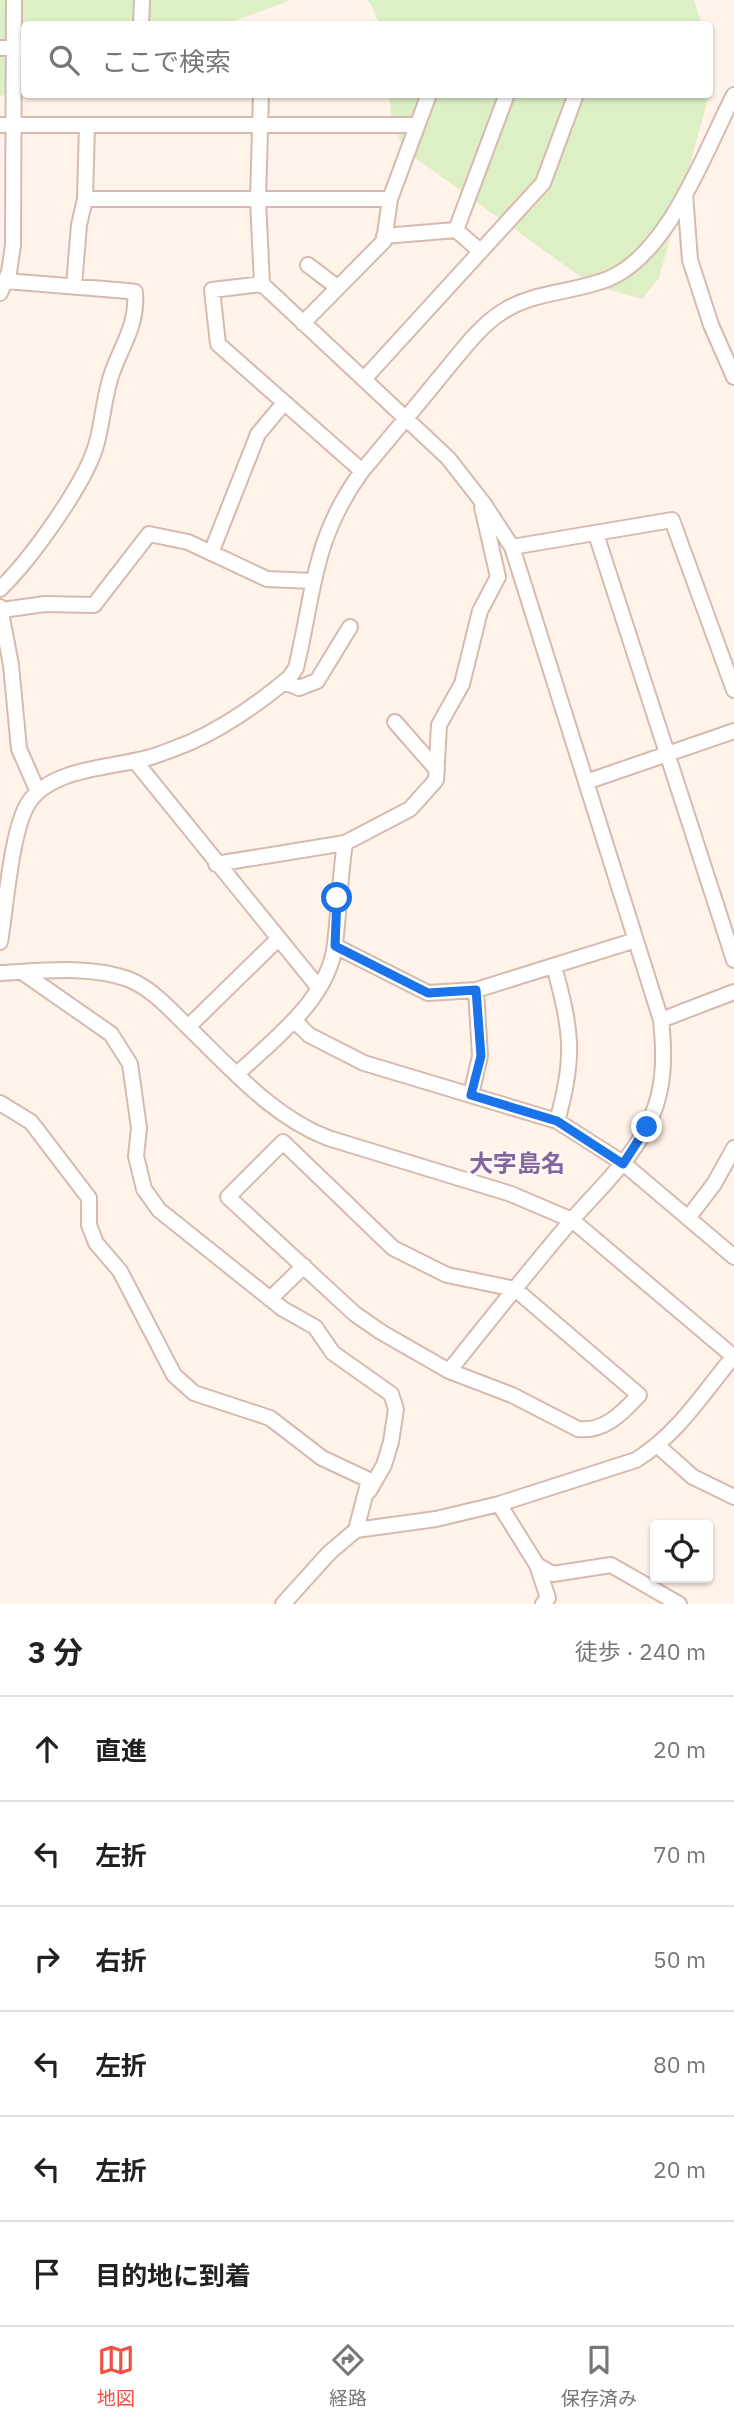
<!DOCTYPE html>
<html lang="ja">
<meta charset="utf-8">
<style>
body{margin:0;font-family:"IBM Plex Sans","Noto Sans JP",sans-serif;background:#f6f6f6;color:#222}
.controls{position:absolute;right:21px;bottom:21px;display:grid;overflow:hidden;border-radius:7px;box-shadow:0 2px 5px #0004}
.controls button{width:63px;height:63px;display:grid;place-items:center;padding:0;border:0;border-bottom:2px solid #e0e0e0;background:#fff;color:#222;font:35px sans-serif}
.stop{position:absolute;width:21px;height:21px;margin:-16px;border:5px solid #1a73e8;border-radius:50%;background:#fff}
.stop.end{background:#1a73e8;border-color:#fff;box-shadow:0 2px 7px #0008}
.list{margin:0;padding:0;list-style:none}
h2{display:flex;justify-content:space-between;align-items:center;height:91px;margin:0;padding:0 28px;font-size:30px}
h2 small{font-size:23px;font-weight:400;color:#767676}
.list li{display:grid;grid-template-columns:46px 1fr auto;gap:21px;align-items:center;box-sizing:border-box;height:105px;padding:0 28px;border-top:2px solid #e0e0e0}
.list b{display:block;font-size:26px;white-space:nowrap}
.list em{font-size:23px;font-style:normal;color:#767676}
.icon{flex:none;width:38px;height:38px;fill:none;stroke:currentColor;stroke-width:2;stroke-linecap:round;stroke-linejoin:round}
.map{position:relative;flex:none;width:734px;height:1604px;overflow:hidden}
.search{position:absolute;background:#fff;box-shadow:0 2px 5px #0004;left:21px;right:21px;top:21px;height:77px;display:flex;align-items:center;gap:18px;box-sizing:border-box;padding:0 24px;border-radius:7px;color:#767676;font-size:26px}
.sheet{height:721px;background:#fff}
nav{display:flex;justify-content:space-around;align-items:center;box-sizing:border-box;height:98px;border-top:2px solid #e0e0e0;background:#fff;font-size:19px;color:#767676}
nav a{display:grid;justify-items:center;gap:4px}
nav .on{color:#f54f43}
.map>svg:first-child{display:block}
.green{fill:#ddefc5}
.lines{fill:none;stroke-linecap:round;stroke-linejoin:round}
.minor-casing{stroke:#d6bab0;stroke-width:18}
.minor{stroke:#fff;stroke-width:14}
.route{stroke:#1a73e8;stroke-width:9}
.labels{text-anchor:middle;stroke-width:6;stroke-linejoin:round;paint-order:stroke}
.quarter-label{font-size:24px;font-weight:bold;fill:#8365a1;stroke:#fff8f3}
</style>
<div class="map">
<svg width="734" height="1604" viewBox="0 0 734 1604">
<rect width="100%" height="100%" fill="#fff3ea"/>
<path class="green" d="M0,0H291L226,24H24V89L0,96Z
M367,0H694L702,24H379L371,4Z
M389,95H709L659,278L642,299L592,285L407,152L392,127Z"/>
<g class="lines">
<g class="minor-casing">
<path id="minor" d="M141,24L142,0
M0,48H24
M261,94L258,200L262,284L448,458L484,504L512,547L661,1020C664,1049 665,1077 656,1105C641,1152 602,1185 571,1221C529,1270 489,1321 449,1371
M0,125H417
M685,194L690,260L711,325L734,377
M85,199H390
M456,230L480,251
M384,236L456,230L507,94
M308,265L337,287
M262,284L212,290L218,344L362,471
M74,286L79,225L85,199L87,125
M0,293L9,272L13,245L14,0
M303,323L384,241L390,199L429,94
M364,379L543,183L576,94
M596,534L734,960
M512,547L672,520L734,690
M211,553L258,434L284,403
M0,589C30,560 87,482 97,442C103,419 104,396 112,373C122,345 138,324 135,292L128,291L6,281
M0,607L11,665L19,749L38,792
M2,610L45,604L94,605L149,534L188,542L267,579L312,581
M284,682L299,688L317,681L350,627
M395,722L437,770
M135,761L319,988
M586,782L734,731
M216,864L345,843L410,809L436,780L439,725L462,684L480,611L498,577L482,507
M0,942C6,908 11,829 29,802C53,767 114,768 151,757C164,753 178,747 191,742C227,726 259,703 289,678L296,668C315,589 312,540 362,471C388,440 414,409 440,377C459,355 477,328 502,312C534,291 573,293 608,279C669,254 705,151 734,95
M335,946L428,993L476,990L636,940
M554,966C571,1029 576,1056 557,1121
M22,972L111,1034L130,1064L139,1128L136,1156L144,1189L159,1210L283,1309L315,1327L333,1353L391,1394L396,1409L391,1442L384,1465L369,1491
M0,973C41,971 89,965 128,979C151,988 169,1008 186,1025C230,1067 271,1116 328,1138L511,1194L572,1220L734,1357
M294,1020L309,1035L364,1063L557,1121L623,1163L734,1257
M661,1020L734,992
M188,1027L278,939
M237,1074C274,1039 329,999 335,944C339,910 340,876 345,843
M471,1095L480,1056L476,990
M0,1103L31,1122L89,1198V1225L96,1243L120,1271L174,1375L194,1393L270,1418L322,1458L369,1480L356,1530
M283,1142L393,1248L447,1275L515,1289L639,1395C622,1413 605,1432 578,1429L512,1395L449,1371L381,1332L355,1314L228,1197Z
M688,1218L714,1184L734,1148
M270,1299L304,1266
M658,1446L693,1477L734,1497
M499,1504L537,1565L548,1598L543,1604
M537,1565L553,1574L611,1565L679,1604
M283,1604L329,1553L356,1530L436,1519L499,1504L636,1460C679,1433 702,1394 734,1356"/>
</g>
<use href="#minor" class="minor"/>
</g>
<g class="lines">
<path class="route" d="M337,898L335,946L428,993L476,990L481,1056L471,1095L557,1121L623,1164L647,1127"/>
</g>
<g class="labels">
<g class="quarter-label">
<text x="517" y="1172">大字島名</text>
</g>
</g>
</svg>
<div class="controls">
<button><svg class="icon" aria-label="locate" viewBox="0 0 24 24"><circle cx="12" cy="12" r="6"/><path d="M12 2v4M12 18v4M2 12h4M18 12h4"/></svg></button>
</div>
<div class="stop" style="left:337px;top:898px"></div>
<div class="stop end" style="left:647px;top:1127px"></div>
<div class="search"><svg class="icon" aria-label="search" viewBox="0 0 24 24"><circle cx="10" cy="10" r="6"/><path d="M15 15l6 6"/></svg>ここで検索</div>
</div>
<section class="sheet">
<h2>3 分<small>徒歩 · 240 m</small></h2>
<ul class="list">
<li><svg class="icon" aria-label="ahead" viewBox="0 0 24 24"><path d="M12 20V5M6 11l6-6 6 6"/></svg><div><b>直進</b></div><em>20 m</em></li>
<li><svg class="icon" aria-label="left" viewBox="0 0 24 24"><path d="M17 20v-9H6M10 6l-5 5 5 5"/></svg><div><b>左折</b></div><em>70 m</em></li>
<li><svg class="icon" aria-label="right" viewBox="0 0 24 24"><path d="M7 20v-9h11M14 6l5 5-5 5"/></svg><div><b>右折</b></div><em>50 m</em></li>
<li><svg class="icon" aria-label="left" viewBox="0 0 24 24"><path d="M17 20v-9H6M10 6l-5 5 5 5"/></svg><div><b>左折</b></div><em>80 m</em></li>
<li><svg class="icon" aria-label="left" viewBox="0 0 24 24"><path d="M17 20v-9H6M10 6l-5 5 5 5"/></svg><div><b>左折</b></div><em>20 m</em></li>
<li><svg class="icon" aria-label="arrive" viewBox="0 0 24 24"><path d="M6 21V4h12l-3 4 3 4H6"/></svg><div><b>目的地に到着</b></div></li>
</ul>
</section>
<nav>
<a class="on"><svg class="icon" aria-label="map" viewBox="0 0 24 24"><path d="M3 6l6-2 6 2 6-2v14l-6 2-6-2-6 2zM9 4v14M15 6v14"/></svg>地図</a>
<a><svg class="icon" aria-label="directions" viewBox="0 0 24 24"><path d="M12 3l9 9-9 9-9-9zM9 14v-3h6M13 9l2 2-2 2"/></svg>経路</a>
<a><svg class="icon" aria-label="saved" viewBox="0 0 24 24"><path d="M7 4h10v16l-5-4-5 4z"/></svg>保存済み</a>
</nav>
